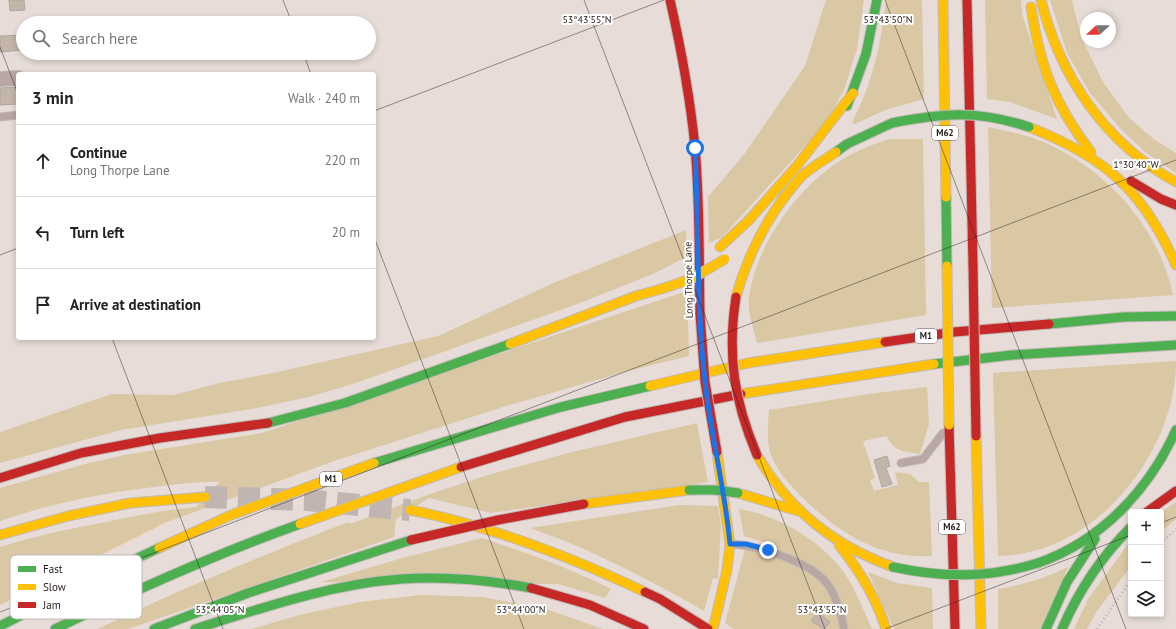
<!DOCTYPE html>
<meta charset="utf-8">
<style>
body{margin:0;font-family:"PT Sans",sans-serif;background:#f2f2f2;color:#222}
.controls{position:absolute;right:12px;bottom:12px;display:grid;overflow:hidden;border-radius:4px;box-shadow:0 2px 6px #0003}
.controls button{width:36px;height:36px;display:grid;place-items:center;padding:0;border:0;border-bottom:1px solid #e0e0e0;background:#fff;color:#222;font:20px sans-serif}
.compass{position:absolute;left:1080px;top:12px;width:36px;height:36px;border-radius:50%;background:#fff;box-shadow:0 2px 6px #0003;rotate:249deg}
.stop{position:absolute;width:12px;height:12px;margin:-9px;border:3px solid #1a73e8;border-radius:50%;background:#fff}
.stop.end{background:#1a73e8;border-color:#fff;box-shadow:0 1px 4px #0008}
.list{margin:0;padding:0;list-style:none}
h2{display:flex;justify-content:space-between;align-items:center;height:52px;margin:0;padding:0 16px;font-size:17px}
h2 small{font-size:13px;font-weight:400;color:#767676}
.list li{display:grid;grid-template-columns:26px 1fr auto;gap:12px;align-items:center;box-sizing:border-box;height:72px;padding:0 16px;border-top:1px solid #e0e0e0}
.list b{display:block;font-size:15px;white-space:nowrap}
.list p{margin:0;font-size:13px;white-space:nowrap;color:#767676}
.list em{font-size:13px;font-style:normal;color:#767676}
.icon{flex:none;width:22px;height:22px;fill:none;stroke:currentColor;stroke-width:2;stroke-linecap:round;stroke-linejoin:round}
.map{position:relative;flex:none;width:1176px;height:629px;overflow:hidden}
.search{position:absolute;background:#fff;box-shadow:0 2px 6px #0003;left:16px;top:16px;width:360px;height:44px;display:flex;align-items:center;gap:10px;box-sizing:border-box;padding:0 14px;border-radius:22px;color:#767676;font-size:15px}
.panel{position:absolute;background:#fff;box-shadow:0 2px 6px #0003;left:16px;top:72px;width:360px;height:268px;border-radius:4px}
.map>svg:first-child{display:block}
.green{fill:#dac7a4}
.building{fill:#c3b5a9;stroke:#aea7a2}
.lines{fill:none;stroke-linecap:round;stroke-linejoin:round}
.highway-tunnel{stroke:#c0b5b1;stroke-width:22;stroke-dasharray:22 11;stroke-linecap:butt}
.lane-casing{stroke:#c2bab6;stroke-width:9}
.street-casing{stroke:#c2bab6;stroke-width:16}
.fast-casing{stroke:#c2bab6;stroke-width:11}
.slow-casing{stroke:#c2bab6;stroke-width:11}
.jam-casing{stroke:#c2bab6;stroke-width:11}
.path{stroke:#b6a8a5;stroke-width:2;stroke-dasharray:1 3;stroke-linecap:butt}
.lane{stroke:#b9a7a4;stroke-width:7}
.street{stroke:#b9a7a4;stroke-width:14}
.fast{stroke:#4caf50;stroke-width:9}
.slow{stroke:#ffc107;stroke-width:9}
.jam{stroke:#c62828;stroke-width:9}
.fast-bridge-casing{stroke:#c2bab6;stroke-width:11;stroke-linecap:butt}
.slow-bridge-casing{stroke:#c2bab6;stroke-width:11;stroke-linecap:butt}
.jam-bridge-casing{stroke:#c2bab6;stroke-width:11;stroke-linecap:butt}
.fast-bridge{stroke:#4caf50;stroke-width:9}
.slow-bridge{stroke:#ffc107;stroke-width:9}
.jam-bridge{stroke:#c62828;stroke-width:9}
.route{stroke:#1a73e8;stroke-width:5}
.ticks{fill:none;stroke:#221b17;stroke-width:1;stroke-opacity:0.45}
.labels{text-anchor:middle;stroke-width:4;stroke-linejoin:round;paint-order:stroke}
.shield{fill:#fff;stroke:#645f5d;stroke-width:1}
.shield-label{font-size:9px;font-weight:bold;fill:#221b17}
.street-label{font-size:10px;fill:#221b17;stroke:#fff}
.key{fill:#fff;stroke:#bdbbb9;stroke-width:1}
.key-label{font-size:11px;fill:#221b17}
.ticks-label{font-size:10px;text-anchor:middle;fill:#221b17;stroke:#fff;stroke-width:4;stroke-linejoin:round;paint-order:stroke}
</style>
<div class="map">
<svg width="1176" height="629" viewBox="0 0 1176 629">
<rect width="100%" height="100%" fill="#e7dcd7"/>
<path class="green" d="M826,0H864L857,49L844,90L826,123L722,237L709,243L708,197L745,153L805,66Z
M886,0H922L924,99L885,110L855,124L852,122C873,83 881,43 886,0Z
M985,0H1021L1022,14L1057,119L1010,102L987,99Z
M1050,0H1072L1081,37L1103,82L1129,118L1155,140L1176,153V173L1145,152L1120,128L1090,93L1067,53Z
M988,127C1007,131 1028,135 1046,143C1108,171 1159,228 1173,295L992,308Z
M889,139H923L926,315L757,343C754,329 747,312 749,298C755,248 795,190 837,163C853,152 871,145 889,139Z
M686,230L688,256L653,274L577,304L356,383L309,397L257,408L121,430L0,463V432L112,394L174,395L219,383L273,373L438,336L556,282Z
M687,291L689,356L624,372L506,406L334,461L167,522L0,605V547C31,537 64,530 96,524C129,517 162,510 196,507L220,482C200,481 181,484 162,486C107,492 52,503 0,521V488L85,464L124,455L262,433Z
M1176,361C1176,453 1095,555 998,556L993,373Z
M927,387L929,424L920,454C906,452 892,451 887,436L863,441L875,478L870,480L874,491L898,485L895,472L910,474L919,482H929L932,556C882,559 844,536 808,503C794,490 778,473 771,455C766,442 768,423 769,410L868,394Z
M697,423L708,482L491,513L429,498L396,519L394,537L128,629H98C179,589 264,555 348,522L350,524L427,495L488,475L572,452Z
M1176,502V519L1161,532V512Z
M679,505L718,506L721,525L718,579L713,578L704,611C648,579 591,549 530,528Z
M739,509C776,515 815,537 839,566C854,584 862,608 872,629H734L725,623L745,549L766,555L770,544L744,536Z
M482,538C527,553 570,568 611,589L605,598L558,584L321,582L406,557Z
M1131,540V566L1097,611L1087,629H1074L1088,599Z
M1068,567L1040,629H998V589C1023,585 1045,578 1068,567Z
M868,572L897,583L932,588L933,629H894Z
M421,595L483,597L549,610L603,629H251L299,615L360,602Z"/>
<path class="building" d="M9,0H24L25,10L10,11Z
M23,35V50L0,52V36Z
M18,87V104L0,105V88Z
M887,456L890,466L886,468L892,484L882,487L874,460Z
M818,612L830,622L824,629L811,621Z"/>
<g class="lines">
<path class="highway-tunnel" d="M205,497L307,500L410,510"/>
<g class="lane-casing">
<path id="lane" d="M0,117L18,115
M901,463L923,459L943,433
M730,544C756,545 806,561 824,580C836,593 841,613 844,629"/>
</g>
<g class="street-casing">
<path id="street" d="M0,79L18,78"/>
</g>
<g class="fast-casing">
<path id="fast" d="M847,106L866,54L877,0
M836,152L847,144L892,123
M946,197L947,266
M1049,324L1124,317L1176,316
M934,364L1012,355L1176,345
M268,423L345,403L510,344
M374,463L561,407L650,386
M1038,563C1101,541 1149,490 1176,430
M0,626L101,575L159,548
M55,629C135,590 216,554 300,524
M154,629L248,593L411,540
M195,629C262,608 331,584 401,579C445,576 488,580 531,588
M1046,629L1067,582L1095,539
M1062,629C1079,590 1101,557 1131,527"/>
</g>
<g class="slow-casing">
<path id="slow" d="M943,0L946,197
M1041,0C1060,77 1106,144 1176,182
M1031,7C1040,66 1054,104 1091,152
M1029,127C1105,157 1143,190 1176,265
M720,247L749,220L796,167L853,93
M736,297C748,254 769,213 799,179C809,168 825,160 836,152
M510,344L636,296L661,289
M650,386L748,363L885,342
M741,394L934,364
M976,436L981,629
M757,455C789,510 833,545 893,567
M738,493L798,511
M584,504L689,490
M410,510C492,526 569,556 645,592
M300,524L461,467
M0,535L68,516L130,503L205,497
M839,545C860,571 876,597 886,629
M159,548L231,515L374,463
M713,629L727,570L730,544L717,452"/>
</g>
<g class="jam-casing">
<path id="jam" d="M670,0C681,48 690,97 695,147C700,202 699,258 700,314
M967,0L973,265
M1131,181L1161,199L1176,205
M885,342L954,332L1049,324
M949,425L955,629
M461,467L625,417L741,394
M0,478L81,453L160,438L268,423
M1147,512L1176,491
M531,588L590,605L644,629
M645,592L660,599L708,629"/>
</g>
<path class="path" d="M1161,543L1176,529
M1097,629L1131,580"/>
<use href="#lane" class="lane"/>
<use href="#street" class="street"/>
<use href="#fast" class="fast"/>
<use href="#slow" class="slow"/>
<use href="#jam" class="jam"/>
<g class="fast-bridge-casing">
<path id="fast-bridge" d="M892,123C944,113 978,110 1029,127
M689,490H715L738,493
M893,567C943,578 989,578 1038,563"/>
</g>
<g class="slow-bridge-casing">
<path id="slow-bridge" d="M947,266L949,425
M661,289L691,279L725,259"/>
</g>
<g class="jam-bridge-casing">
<path id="jam-bridge" d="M973,265L976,436
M736,297C727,355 734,401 757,455
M700,314L705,382L717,452
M411,540L498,520L584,504"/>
</g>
<use href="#fast-bridge" class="fast-bridge"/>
<use href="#slow-bridge" class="slow-bridge"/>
<use href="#jam-bridge" class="jam-bridge"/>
</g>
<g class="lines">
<path class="route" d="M695,148C699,225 696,304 705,381C711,436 725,489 730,544H746L768,550"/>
</g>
<path class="ticks" d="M283,0L292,23M584,0L825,629M885,0L1126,629M0,47L18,94M303,53L311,74M374,111L664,0M374,237L524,629M0,255L18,248M112,338L223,629M1161,523L1176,517M0,612L1176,160M885,629L1131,535"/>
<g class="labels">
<g class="shield">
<rect x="932" y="126" width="26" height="14" rx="3"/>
<rect x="915" y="329" width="22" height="14" rx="3"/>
<rect x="320" y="472" width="22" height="14" rx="3"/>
<rect x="939" y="520" width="26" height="14" rx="3"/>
</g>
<g class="shield-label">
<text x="945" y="136">M62</text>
<text x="926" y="339">M1</text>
<text x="331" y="482">M1</text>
<text x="952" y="530">M62</text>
</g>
<g class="street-label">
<text transform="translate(688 280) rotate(-91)" y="4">Long Thorpe Lane</text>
</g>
</g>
<rect x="10" y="555" width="132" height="64" rx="6" class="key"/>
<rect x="18" y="566" width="18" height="6" fill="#4caf50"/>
<rect x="18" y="584" width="18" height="6" fill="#ffc107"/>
<rect x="18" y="602" width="18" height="6" fill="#c62828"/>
<g class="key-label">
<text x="43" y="573">Fast</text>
<text x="43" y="591">Slow</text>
<text x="43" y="609">Jam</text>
</g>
<g class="ticks-label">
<text x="587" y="23">53°43'55"N</text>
<text x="888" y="23">53°43'50"N</text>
<text x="1136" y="168">1°30'40"W</text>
<text x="220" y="613">53°44'05"N</text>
<text x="521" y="613">53°44'00"N</text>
<text x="822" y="613">53°43'55"N</text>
</g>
</svg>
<div class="controls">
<button>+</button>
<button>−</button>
<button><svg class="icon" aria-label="layers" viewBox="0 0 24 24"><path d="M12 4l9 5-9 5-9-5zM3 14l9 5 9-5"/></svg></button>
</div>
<svg class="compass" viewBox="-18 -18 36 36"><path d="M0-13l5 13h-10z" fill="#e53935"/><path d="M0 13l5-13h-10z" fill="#767676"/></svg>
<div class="stop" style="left:695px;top:148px"></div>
<div class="stop end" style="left:768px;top:550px"></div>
<div class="search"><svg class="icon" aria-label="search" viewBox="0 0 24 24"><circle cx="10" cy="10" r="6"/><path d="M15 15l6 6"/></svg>Search here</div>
<section class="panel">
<h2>3 min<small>Walk · 240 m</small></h2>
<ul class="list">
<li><svg class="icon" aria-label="ahead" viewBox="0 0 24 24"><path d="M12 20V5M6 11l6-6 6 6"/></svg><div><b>Continue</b><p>Long Thorpe Lane</p></div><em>220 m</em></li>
<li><svg class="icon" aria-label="left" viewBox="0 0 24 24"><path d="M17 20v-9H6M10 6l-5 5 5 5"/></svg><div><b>Turn left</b></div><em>20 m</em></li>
<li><svg class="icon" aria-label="arrive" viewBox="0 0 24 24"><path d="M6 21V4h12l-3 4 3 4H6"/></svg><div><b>Arrive at destination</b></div></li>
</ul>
</section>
</div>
